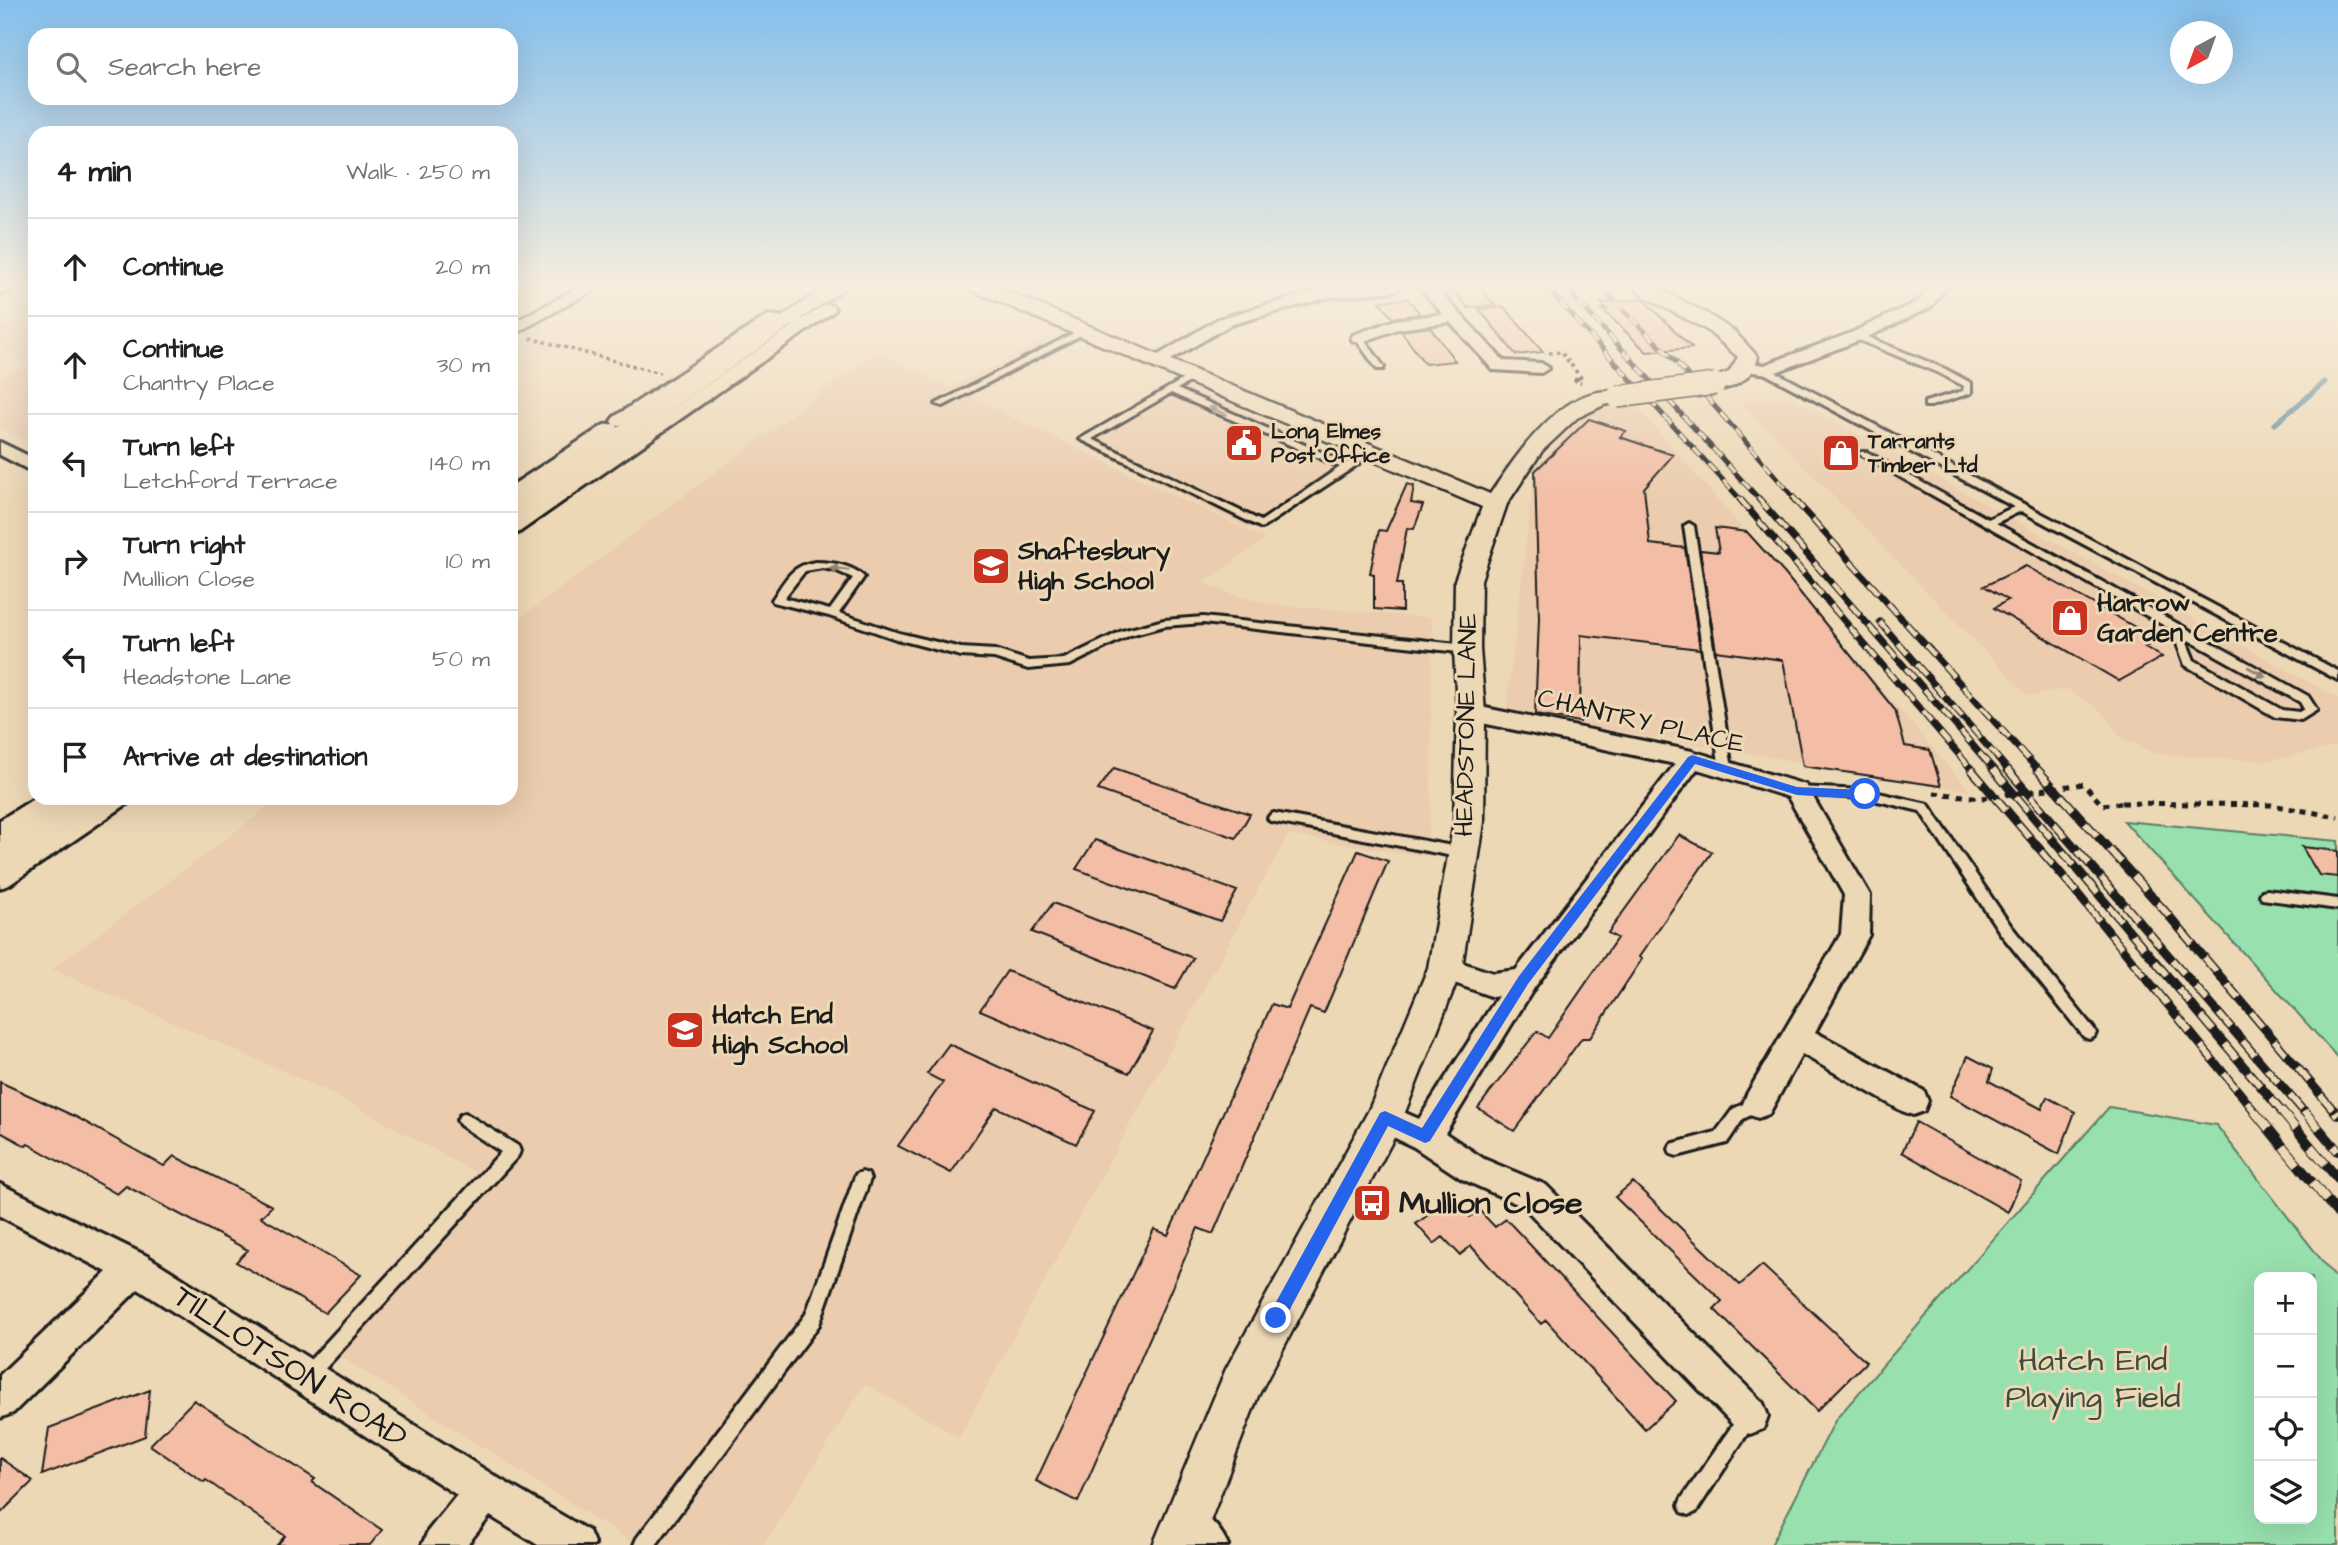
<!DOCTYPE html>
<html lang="en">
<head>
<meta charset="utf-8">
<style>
  :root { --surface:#fff; --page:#f2f2f2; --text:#202124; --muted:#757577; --line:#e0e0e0 }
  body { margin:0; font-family:"Architects Daughter",sans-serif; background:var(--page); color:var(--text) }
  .controls { position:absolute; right:21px; bottom:21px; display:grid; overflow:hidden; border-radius:14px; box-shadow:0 7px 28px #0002 }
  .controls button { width:63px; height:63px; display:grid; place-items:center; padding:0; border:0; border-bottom:2px solid var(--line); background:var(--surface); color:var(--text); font:35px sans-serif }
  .compass { position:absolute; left:2170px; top:21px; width:63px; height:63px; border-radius:50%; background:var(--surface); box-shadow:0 7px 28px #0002; rotate:221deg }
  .stop { position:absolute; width:21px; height:21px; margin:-16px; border:5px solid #2563eb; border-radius:50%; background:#fff }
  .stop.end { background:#2563eb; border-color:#fff; box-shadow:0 2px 7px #0008 }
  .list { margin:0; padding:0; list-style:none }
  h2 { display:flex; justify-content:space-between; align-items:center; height:91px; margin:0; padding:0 28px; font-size:30px }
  h2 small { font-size:23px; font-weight:400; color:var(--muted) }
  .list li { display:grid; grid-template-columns:46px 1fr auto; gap:21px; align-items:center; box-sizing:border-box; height:98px; padding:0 28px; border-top:2px solid var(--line) }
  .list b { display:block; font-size:26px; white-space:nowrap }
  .list p { margin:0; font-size:23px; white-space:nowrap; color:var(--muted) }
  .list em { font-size:23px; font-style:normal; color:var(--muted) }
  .icon { flex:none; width:38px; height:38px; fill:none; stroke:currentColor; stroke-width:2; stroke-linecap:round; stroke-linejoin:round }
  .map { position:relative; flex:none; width:2338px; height:1545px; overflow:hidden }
  .search { position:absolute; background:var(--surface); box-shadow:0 7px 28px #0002; left:28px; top:28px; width:490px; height:77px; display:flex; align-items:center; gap:18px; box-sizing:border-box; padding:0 24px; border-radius:21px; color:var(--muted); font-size:26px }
  .panel { position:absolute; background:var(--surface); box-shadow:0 7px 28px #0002; left:28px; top:126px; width:490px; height:679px; border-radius:21px }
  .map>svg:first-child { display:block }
  .built { fill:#ebccae }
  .green { fill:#98e0ae; stroke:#5a7e65; stroke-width:2; fill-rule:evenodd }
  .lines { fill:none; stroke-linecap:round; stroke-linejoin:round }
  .stream { stroke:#62889c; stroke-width:5 }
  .building { fill:#f3bea5; stroke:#1c1c1c; stroke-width:2 }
  .service-casing { stroke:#1c1c1c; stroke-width:6 }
  .minor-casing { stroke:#1c1c1c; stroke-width:6 }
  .tertiary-casing { stroke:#1c1c1c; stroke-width:5 }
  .path-far1 { stroke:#1c1c1c; stroke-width:3.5; stroke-dasharray:3.5 3.5; stroke-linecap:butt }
  .path { stroke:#1c1c1c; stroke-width:5; stroke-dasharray:6 6; stroke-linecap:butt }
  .service { fill:#edd8b6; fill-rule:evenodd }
  .minor { fill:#edd8b6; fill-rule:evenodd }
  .tertiary { fill:#edd8b6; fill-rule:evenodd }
  .rail-far3-casing { stroke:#1c1c1c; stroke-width:5 }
  .rail-far2-casing { stroke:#1c1c1c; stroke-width:7 }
  .rail-far1-casing { stroke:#1c1c1c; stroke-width:9 }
  .rail-casing { stroke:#1c1c1c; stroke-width:10 }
  .rail-far3 { stroke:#edd8b6; stroke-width:3.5; stroke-dasharray:11; stroke-linecap:butt }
  .rail-far2 { stroke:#edd8b6; stroke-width:4.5; stroke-dasharray:14; stroke-linecap:butt }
  .rail-far1 { stroke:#edd8b6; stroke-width:6; stroke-dasharray:18; stroke-linecap:butt }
  .rail { stroke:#edd8b6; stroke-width:8; stroke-dasharray:23; stroke-linecap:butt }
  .tertiary-bridge-casing { stroke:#1c1c1c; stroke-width:24; stroke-linecap:butt }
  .path-bridge { stroke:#1c1c1c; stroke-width:5; stroke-dasharray:6 6; stroke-linecap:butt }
  .tertiary-bridge { stroke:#edd8b6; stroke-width:21 }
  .oneway { fill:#8f8371 }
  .route { fill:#2563eb }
  .labels { text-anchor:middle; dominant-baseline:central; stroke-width:6; stroke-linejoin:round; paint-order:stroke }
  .far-poi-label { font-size:21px; font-weight:bold; fill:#1c1c1c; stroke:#edd8b6; text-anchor:start }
  .poi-label { font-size:26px; font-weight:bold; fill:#1c1c1c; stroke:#edd8b6; text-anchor:start }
  .street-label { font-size:26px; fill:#1c1c1c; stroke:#edd8b6 }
  .near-poi-label { font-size:32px; font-weight:bold; fill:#1c1c1c; stroke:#edd8b6; text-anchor:start }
  .near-park-label { font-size:32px; fill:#3b4d40; stroke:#edd8b6 }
  .near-street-label { font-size:32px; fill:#1c1c1c; stroke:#edd8b6 }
</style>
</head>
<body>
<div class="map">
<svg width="2338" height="1545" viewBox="0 0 2338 1545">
  <rect width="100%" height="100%" fill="#edd8b6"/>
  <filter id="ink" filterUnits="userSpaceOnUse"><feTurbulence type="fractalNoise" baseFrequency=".0143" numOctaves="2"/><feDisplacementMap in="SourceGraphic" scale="14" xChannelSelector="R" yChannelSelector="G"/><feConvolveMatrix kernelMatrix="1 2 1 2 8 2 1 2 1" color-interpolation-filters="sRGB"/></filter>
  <g filter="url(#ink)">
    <path class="built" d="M35,316V447L0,429V377L29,365L0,350V327Z
      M1047,339L1066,348L970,397L1265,539L1203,583L1237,596L1270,604L1432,618L1431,807L1426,857L1288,835L959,1437L865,1384L764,1545H636L324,1346L480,1175L325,1090L52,969L280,798H511V625L877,351L950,388Z
      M1181,383L1349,459L1249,529L1075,441Z
      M1791,397L2338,698V746L2266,761L2156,754L2121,737L2101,711L2067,689L2029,696L1740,401Z
      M1634,403L1970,791L1506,712L1535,466L1588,412Z"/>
    <path class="green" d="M2124,821L2338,841V1058Z
      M2109,1107L2216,1125L2338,1281V1545H1771L1836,1419ZM2259,1277H2312V1519H2259Z"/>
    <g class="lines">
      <path class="stream" d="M2275,424L2325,382"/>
    </g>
    <path class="building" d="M1450,286H1478L1495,305L1468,308Z
      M1408,299L1420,314L1392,318L1380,301Z
      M1643,299L1692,348L1647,352L1602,309H1607L1601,303Z
      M1504,307L1543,352L1516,355L1479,309Z
      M1430,327L1455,361L1425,364L1401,331Z
      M1589,419L1626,431L1620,437L1673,455L1644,488L1650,544L1685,548L1700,649L1581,635L1580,722L1535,715L1539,619L1535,471Z
      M1407,484L1414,486L1411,503L1423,505L1414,529L1407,528L1397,584H1402V611L1374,609V574L1370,573L1379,530L1386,531Z
      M1715,528L1747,532L1785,574L1895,710L1905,746L1930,750L1941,786L1803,766L1783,660L1716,651L1700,550L1719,552Z
      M2026,566L2158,640L2145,647L2162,657L2119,681L1994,608L2008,600L1984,586Z
      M1114,768L1250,814L1236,838L1098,790Z
      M1679,835L1712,852L1639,957L1642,959L1590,1038H1582L1514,1131L1478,1108L1537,1031L1548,1038L1617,938L1608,933Z
      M1095,840L1237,891L1220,921L1076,869Z
      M2302,847L2338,851V877L2319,875Z
      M1358,851L1388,861L1324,1013L1310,1008L1213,1234L1198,1228L1078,1502L1036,1481L1154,1229L1168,1235L1272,1004L1287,1009Z
      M1053,903L1193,958L1175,989L1032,932Z
      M1007,971L1153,1031L1129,1073L980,1010Z
      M949,1044L1095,1111L1076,1144L996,1107L951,1173L898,1146L943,1082L927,1074Z
      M1968,1056L1993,1069L1989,1081L2015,1095L2042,1109L2047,1097L2075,1112L2059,1154L1950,1096Z
      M0,1082L76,1117L164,1166L174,1156L272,1206L261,1217L361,1275L325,1313L236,1262L248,1250L126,1186L117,1194L28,1144L26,1146L0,1132Z
      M1916,1122L2021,1181L2008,1212L1902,1152Z
      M1633,1182L1740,1285L1762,1265L1866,1362L1817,1411L1714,1309L1722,1301L1615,1197Z
      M1452,1197L1470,1217L1479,1210L1495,1227L1506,1219L1676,1401L1645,1429L1546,1320L1541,1324L1471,1246L1460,1255L1443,1237L1434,1244L1416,1224Z
      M150,1390L145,1436L42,1475L49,1428Z
      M194,1400L315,1479L312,1482L382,1530L370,1545H277L285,1536L206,1480L204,1482L150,1445Z
      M0,1458L33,1481L0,1514Z"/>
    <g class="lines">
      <defs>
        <path id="service" d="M1082,329L1089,331L943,406L936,404Z
          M1854,334H1860L1945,369L1971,383V393L1931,406H1925V402L1963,391L1964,386L1939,373L1854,338Z
          M1356,336H1362L1384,367L1383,369H1377L1355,338Z
          M1762,368H1768L2338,671V680L2021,511L1996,523L2308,696L2317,710L2301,720L2275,717L2185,665L2172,630L1859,454L1861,452H1867L1988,519L2014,507L1762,372ZM2185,638L2300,702L2304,709L2299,712L2282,710L2194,660Z
          M1194,373L1197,374V378L1177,389L1346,463L1367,449L1370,448L1375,451L1351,469L1262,528L1080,439ZM1171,393L1340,467L1261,521L1092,439Z
          M1689,523L1694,526L1732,769L1726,773L1720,769L1684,526Z
          M815,562C832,562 852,565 864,577L839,613L899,633L961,648L995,650L1029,661L1064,659L1122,631L1164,620L1203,617L1467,645L1473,649L1467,653L1203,623L1164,626L1130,635L1070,665L1028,669L994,658L961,656L896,639L829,616L773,602L772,600C785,581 790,566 815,562ZM823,568L837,571L853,578L830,610L784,598L805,571Z
          M1797,787L1865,790L1928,804L2011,926L2094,1029L2096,1033L2094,1037L2089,1039L2084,1037L2001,934L1920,811L1865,798L1793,794L1791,791Z
          M1274,813L1463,848L1468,850L1470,853L1468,856L1463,858L1270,821L1268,818L1270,815Z
          M2267,890L2338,899V909L2262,899L2260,895L2262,891Z
          M1758,1097L1763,1099L1766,1104L1763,1109L1743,1119L1727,1143L1677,1156L1671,1154L1669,1149L1671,1144L1716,1132L1733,1109Z
          M465,1113L518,1146L520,1151L518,1156L312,1383L306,1386L300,1383L297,1377L300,1371L501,1152L460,1125L457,1120L460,1115Z
          M862,1172L868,1174L870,1179L819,1325L656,1545H634L637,1538L806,1314L854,1179L856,1174Z
          M1749,1407L1755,1410L1758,1416L1755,1422L1696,1512L1689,1515L1682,1512L1679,1505L1682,1498L1743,1410Z"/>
        <path id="minor" d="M0,286H20L17,289L0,294Z
          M582,286H601L511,336V324Z
          M1350,286H1402L1394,291L1325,298L1230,325L1164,364H1152L1150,360L1218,319L1319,290Z
          M1418,286H1434L1504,361L1541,363L1549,368L1541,373L1493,370L1450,322L1398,329L1365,341H1353L1351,338L1353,335L1395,320L1443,314Z
          M1931,286H1947L1931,307L1863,339L1771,374L1741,371L1739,367L1747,362L1764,365L1851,333L1919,301Z
          M827,304L833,306L835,309L833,312L518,533L511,535V520L792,326L777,323L626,425L617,426L619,429L616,433L518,499L511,501V486L604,425L613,424L611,421L614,417L768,315L802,319Z
          M0,442L35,459V473L0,455Z
          M1471,705L1692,751L1806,785L1870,895L1869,935L1815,1032L1924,1091L1928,1101L1924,1111L1913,1115L1902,1111L1802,1054L1769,1114L1758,1118L1747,1114L1743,1104L1747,1094L1841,934L1844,895L1788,797L1697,769L1534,988L1445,1133L1484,1159L1546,1185L1763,1403L1768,1416L1763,1429L1750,1434L1737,1429L1524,1207L1462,1179L1414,1147L1374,1128L1369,1118L1374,1108L1385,1104L1419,1119L1498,996L1493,997L1435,976L1431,968L1435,960L1445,957L1493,973L1516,970L1675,764L1463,719L1459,713L1463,707Z
          M35,798H66L63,804L9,840L0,842V820Z
          M100,798H130L127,804L9,885L0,888V865Z
          M0,1184L147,1256L498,1478L589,1531L595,1545H538L490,1516L467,1545H422L428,1531L457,1495L138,1289L13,1413L0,1418V1375L107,1272L0,1216Z
          M1185,1504C1204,1512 1220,1526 1228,1545H1180L1171,1537L1166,1523L1171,1509Z"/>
        <path id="tertiary" d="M827,286H848L519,516L511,518V500Z
          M969,286H994L1490,494C1518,454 1566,378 1624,393L1628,397L1624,401L1604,405L1577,418L1542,451L1507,504L1481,580L1480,649L1485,713L1484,822L1462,968L1398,1130L1258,1396L1201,1545H1153L1226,1369L1369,1110L1428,968L1454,822L1457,713L1454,649L1455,580L1482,507L971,290Z
          M1632,286H1654L1706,313L1734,331L1758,357C1753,379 1730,394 1708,388L1705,384L1708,380L1729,372L1738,357L1707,330L1647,298Z
          M64,798H101L97,806L11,864L0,868V840Z"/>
      </defs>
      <use href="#service" class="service-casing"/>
      <use href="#minor" class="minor-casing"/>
      <use href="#tertiary" class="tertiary-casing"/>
      <path class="path-far1" d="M530,338L660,373
        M1549,353L1561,352L1582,379H1573L1581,383"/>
      <path class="path" d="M1934,793L1982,798
        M2122,803L2271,805L2338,817"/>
      <use href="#service" class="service"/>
      <use href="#minor" class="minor"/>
      <use href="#tertiary" class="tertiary"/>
      <defs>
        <path id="rail-far3" d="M1545,286L1741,500
          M1564,286L1760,500
          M1599,286L1677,363L1796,500"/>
        <path id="rail-far2" d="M1740,499L1973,771
          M1759,499L1995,771
          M1794,499L2039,771
          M1880,622L2009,771"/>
        <path id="rail-far1" d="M1971,769L2068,882L2256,1113
          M1993,769L2283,1113
          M2007,769L2305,1113
          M2037,769L2164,910L2336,1113"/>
        <path id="rail" d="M2254,1111L2338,1214
          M2281,1111L2338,1179
          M2304,1111L2338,1151
          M2335,1111L2338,1115"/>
      </defs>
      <use href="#rail-far3" class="rail-far3-casing"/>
      <use href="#rail-far2" class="rail-far2-casing"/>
      <use href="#rail-far1" class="rail-far1-casing"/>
      <use href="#rail" class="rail-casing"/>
      <use href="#rail-far3" class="rail-far3"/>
      <use href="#rail-far2" class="rail-far2"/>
      <use href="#rail-far1" class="rail-far1"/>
      <use href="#rail" class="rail"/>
      <defs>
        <path id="tertiary-bridge" d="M1617,397L1715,384"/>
      </defs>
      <use href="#tertiary-bridge" class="tertiary-bridge-casing"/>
      <path class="path-bridge" d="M1982,798L2084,784L2102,805L2122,803"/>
      <use href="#tertiary-bridge" class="tertiary-bridge"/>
    </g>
    <defs><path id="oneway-solid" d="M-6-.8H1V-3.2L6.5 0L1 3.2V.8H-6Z" transform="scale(1.75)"/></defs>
    <g class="oneway">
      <use href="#oneway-solid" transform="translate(1218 411) rotate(-157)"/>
      <use href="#oneway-solid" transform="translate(839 569) rotate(-172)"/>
      <use href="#oneway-solid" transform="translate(2257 672) rotate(29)"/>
    </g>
  </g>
  <linearGradient id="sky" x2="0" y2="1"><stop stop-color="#85bfec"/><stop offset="0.57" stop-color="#f7edde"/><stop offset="1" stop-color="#f7edde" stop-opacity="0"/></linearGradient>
  <rect width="2338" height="502" fill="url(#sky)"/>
  <path class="route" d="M1692,755L1797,787L1865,790L1870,794L1865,799L1797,795L1695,764L1528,984L1430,1141L1425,1143L1388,1126L1282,1324L1276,1327L1270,1324L1268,1318L1270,1313L1380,1113L1385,1111L1422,1128L1519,976L1688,757Z"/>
  <defs>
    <symbol id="civic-square" viewBox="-11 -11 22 22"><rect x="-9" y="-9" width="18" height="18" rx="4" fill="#c8321e" stroke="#edd8b6"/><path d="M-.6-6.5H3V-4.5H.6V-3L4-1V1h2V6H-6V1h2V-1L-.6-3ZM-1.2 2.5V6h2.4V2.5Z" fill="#fff"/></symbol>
    <symbol id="shop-square" viewBox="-11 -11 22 22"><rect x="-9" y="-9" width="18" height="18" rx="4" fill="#c8321e" stroke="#edd8b6"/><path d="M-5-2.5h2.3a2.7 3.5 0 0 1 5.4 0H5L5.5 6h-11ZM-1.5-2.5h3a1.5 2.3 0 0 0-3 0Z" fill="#fff"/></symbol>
    <symbol id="school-square" viewBox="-11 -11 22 22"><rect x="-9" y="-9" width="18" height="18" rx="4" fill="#c8321e" stroke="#edd8b6"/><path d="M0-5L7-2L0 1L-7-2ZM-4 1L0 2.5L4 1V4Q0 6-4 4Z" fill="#fff"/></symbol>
    <symbol id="bus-square" viewBox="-11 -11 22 22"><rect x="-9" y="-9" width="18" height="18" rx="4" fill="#c8321e" stroke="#edd8b6"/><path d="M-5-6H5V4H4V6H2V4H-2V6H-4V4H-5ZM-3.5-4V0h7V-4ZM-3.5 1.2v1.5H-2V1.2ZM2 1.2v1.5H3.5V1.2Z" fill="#fff"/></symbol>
  </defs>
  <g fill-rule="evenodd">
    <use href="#civic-square" x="1222" y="421" width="44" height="44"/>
    <use href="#shop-square" x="1819" y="431" width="44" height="44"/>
    <use href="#school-square" x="969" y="544" width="44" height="44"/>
    <use href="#shop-square" x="2048" y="596" width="44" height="44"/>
    <use href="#school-square" x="663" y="1008" width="44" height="44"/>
    <use href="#bus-square" x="1350" y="1181" width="44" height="44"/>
  </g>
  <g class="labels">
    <g class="far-poi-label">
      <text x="1271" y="431">Long Elmes<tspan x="1271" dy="24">Post Office</tspan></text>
      <text x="1868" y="441">Tarrants<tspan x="1868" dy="24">Timber Ltd</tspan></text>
    </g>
    <g class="poi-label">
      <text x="1018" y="551">Shaftesbury<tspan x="1018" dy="30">High School</tspan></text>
      <text x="2097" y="603">Harrow<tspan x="2097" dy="30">Garden Centre</tspan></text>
      <text x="712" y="1015">Hatch End<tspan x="712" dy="30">High School</tspan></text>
    </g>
    <g class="street-label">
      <text transform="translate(1641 721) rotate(13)">CHANTRY PLACE</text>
      <text transform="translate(1466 725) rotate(-89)">HEADSTONE LANE</text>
    </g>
    <g class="near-poi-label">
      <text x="1399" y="1203">Mullion Close</text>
    </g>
    <g class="near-park-label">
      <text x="2093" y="1360">Hatch End<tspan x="2093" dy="37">Playing Field</tspan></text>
    </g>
    <g class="near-street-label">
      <text transform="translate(290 1367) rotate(33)">TILLOTSON ROAD</text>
    </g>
  </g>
</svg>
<div class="controls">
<button>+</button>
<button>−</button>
<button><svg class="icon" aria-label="locate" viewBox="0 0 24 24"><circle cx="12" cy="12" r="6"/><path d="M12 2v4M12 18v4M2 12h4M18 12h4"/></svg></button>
<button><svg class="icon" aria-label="layers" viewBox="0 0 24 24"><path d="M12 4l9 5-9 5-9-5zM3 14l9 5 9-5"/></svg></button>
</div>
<svg class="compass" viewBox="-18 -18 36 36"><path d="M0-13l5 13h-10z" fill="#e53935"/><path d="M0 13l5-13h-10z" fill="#757577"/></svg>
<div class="stop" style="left:1865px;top:794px"></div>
<div class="stop end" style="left:1276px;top:1318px"></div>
<div class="search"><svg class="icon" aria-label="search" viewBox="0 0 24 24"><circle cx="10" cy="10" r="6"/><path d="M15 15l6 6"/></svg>Search here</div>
<section class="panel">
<h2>4 min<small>Walk · 250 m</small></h2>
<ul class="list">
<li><svg class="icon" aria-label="ahead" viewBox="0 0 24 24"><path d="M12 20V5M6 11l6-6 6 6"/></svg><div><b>Continue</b></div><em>20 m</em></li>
<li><svg class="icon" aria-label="ahead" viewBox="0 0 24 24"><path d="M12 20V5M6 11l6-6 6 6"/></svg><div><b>Continue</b><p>Chantry Place</p></div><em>30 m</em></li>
<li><svg class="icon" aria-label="left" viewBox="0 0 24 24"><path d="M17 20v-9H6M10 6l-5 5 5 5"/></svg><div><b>Turn left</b><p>Letchford Terrace</p></div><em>140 m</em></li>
<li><svg class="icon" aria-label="right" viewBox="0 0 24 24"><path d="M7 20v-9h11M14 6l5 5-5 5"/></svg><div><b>Turn right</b><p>Mullion Close</p></div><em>10 m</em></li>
<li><svg class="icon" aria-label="left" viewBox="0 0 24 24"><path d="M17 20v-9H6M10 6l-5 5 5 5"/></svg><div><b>Turn left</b><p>Headstone Lane</p></div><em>50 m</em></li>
<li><svg class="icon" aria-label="arrive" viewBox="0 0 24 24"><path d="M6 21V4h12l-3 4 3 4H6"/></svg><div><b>Arrive at destination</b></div></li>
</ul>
</section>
</div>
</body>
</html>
